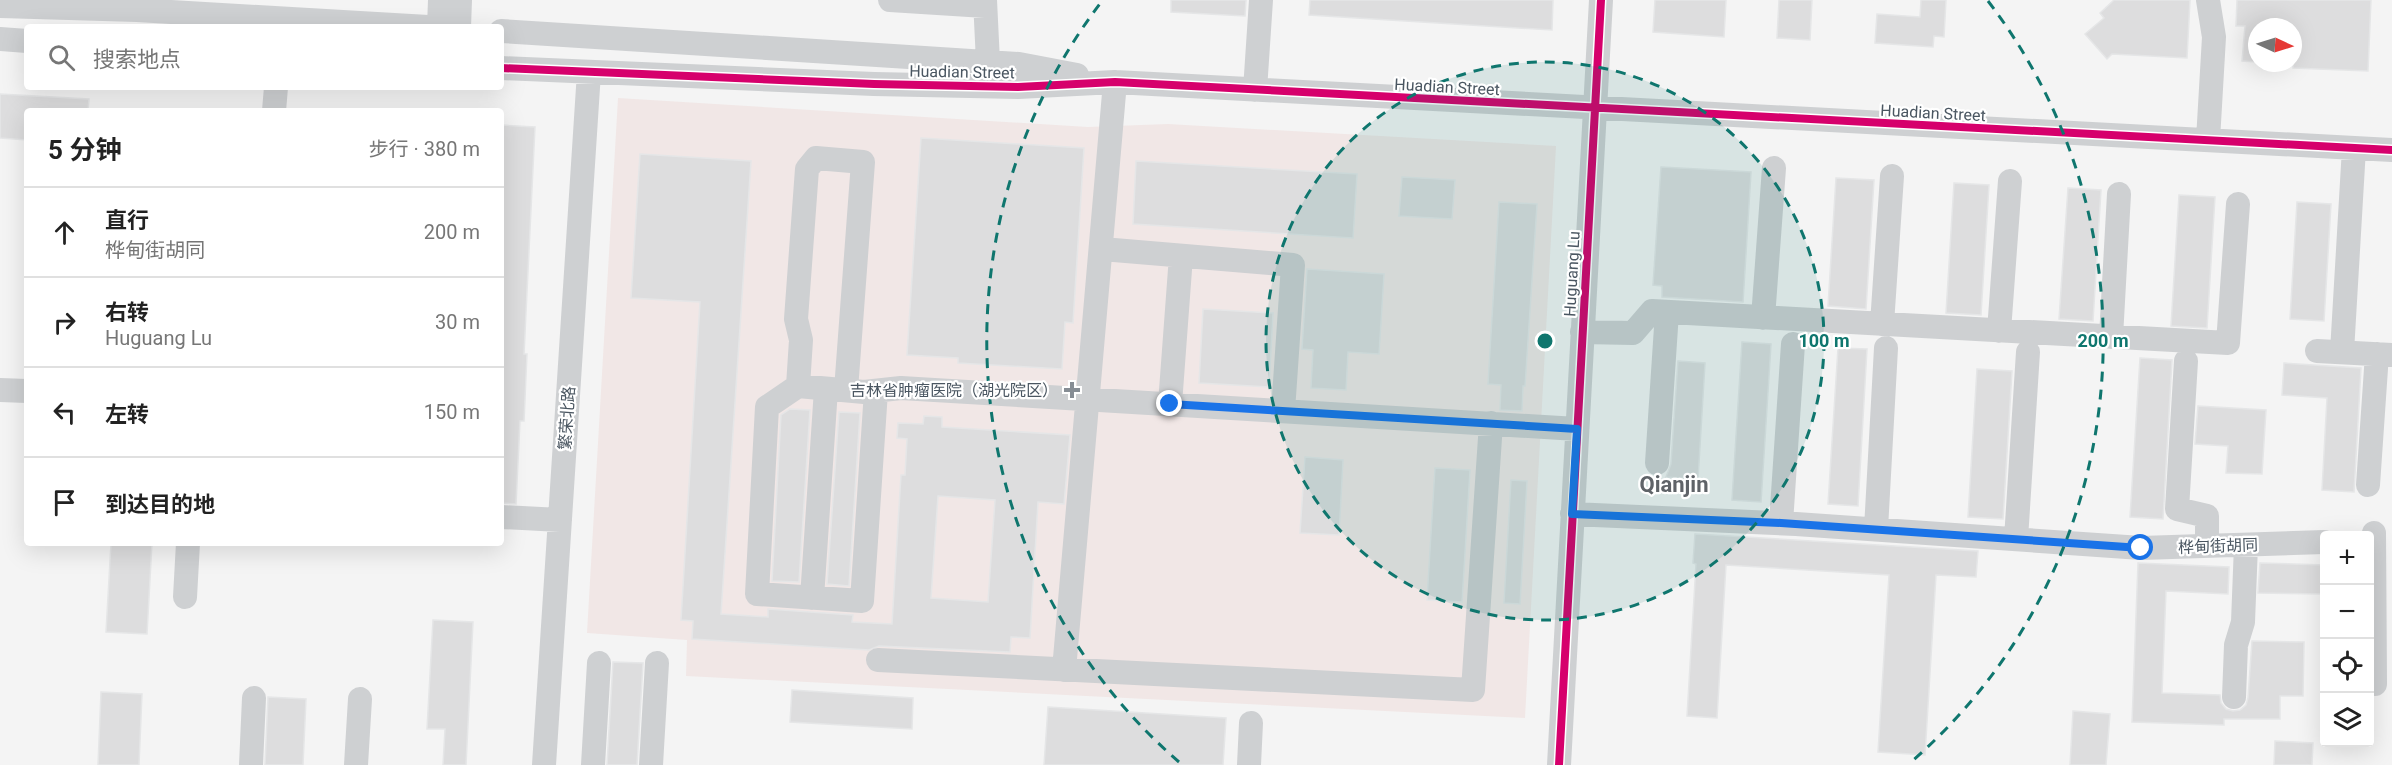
<!DOCTYPE html>
<html lang="zh">
<head>
<meta charset="utf-8">
<style>
  :root { --surface:#fff; --page:#f6f6f6; --text:#222; --muted:#767676; --line:#e0e0e0 }
  body { margin:0; font-family:Roboto,"Noto Sans SC",sans-serif; background:var(--page); color:var(--text) }
  .controls { position:absolute; right:18px; bottom:18px; display:grid; overflow:hidden; border-radius:6px; box-shadow:0 6px 24px #0002 }
  .controls button { width:54px; height:54px; display:grid; place-items:center; padding:0; border:0; border-bottom:2px solid var(--line); background:var(--surface); color:var(--text); font:30px sans-serif }
  .compass { position:absolute; left:2248px; top:18px; width:54px; height:54px; border-radius:50%; background:var(--surface); box-shadow:0 6px 24px #0002; rotate:94deg }
  .stop { position:absolute; width:18px; height:18px; margin:-14px; border:4px solid #1a73e8; border-radius:50%; background:#fff }
  .stop.end { background:#1a73e8; border-color:#fff; box-shadow:0 2px 6px #0008 }
  .list { margin:0; padding:0; list-style:none }
  h2 { display:flex; justify-content:space-between; align-items:center; height:78px; margin:0; padding:0 24px; font-size:26px }
  h2 small { font-size:20px; font-weight:400; color:var(--muted) }
  .list li { display:grid; grid-template-columns:39px 1fr auto; gap:18px; align-items:center; box-sizing:border-box; height:90px; padding:0 24px; border-top:2px solid var(--line) }
  .list b { display:block; font-size:22px; white-space:nowrap }
  .list p { margin:0; font-size:20px; white-space:nowrap; color:var(--muted) }
  .list em { font-size:20px; font-style:normal; color:var(--muted) }
  .icon { flex:none; width:33px; height:33px; fill:none; stroke:currentColor; stroke-width:2; stroke-linecap:round; stroke-linejoin:round }
  .map { position:relative; flex:none; width:2392px; height:765px; overflow:hidden }
  .search { position:absolute; background:var(--surface); box-shadow:0 6px 24px #0002; left:24px; top:24px; width:480px; height:66px; display:flex; align-items:center; gap:15px; box-sizing:border-box; padding:0 21px; border-radius:6px; color:var(--muted); font-size:22px }
  .panel { position:absolute; background:var(--surface); box-shadow:0 6px 24px #0002; left:24px; top:108px; width:480px; height:438px; border-radius:6px }
  .map>svg:first-child { display:block }
  .medical { fill:#f1e7e6 }
  .building { fill:#ddddde; stroke:#e5e6e7; stroke-width:1.5; fill-rule:evenodd }
  .lines { fill:none; stroke-linecap:round; stroke-linejoin:round }
  .minor { stroke:#ced0d2; stroke-width:24 }
  .cycleway-casing { stroke:#fff; stroke-width:11 }
  .cycleway { stroke:#d6006c; stroke-width:8 }
  .route { stroke:#1a73e8; stroke-width:8 }
  .ring { fill:none; stroke:#0f766e; stroke-width:3; stroke-dasharray:10 8 }
  .poi-dot { fill:#868d94; stroke:#fff; stroke-width:2 }
  .labels { text-anchor:middle; dominant-baseline:central; stroke-width:4.5; stroke-linejoin:round; paint-order:stroke }
  .street-label { font-size:16px; fill:#4a5661; stroke:#fff }
  .poi-label { font-size:16px; fill:#4a5661; stroke:#fff; text-anchor:end }
  .district-label { font-size:22px; font-weight:bold; fill:#5f6368; stroke:#fff }
  .centre { fill:#0f766e; stroke:#fff; stroke-width:3 }
  .ring-label { font-size:18px; text-anchor:middle; font-weight:bold; fill:#0f766e; stroke:#fff; stroke-width:4.5; stroke-linejoin:round; paint-order:stroke }
</style>
</head>
<body>
<div class="map">
<svg width="2392" height="765" viewBox="0 0 2392 765">
  <rect width="100%" height="100%" fill="#f4f4f4"/>
  <path class="medical" d="M618,98L1088,127L1168,124L1556,146L1525,718L686,676L687,640L587,633Z"/>
  <path class="building" d="M1171,0H1246L1245,16L1171,12Z
    M1310,0H1553L1552,30L1309,15Z
    M1655,0H1726L1724,37L1653,32Z
    M1779,0H1812L1810,40L1777,38Z
    M1921,0H1946L1944,37L1934,36L1933,47L1875,43L1877,14L1920,17Z
    M2114,0H2190L2187,58L2112,54L2107,59L2085,34L2104,18L2100,13Z
    M2237,0H2371L2368,71L2293,68V27H2257V62L2242,61L2245,26H2236Z
    M0,94L89,99L88,111H27V140L0,138Z
    M501,125L535,127L524,354H527L524,421H520L516,504L501,503Z
    M921,138L1084,148L1073,323L1065,322L1062,369L958,363V358L907,355Z
    M640,154L751,161L721,614L768,617V609L853,615L852,622L892,624L901,475H905L907,439L897,438L898,423L923,424L924,416L942,417V427L1070,435L1064,504L1038,502L1030,638L1011,637L1010,652L879,646L869,650L692,639L693,621L681,620L700,302L631,298ZM938,496L995,500L988,602L931,598Z
    M1136,161L1357,174L1353,238L1133,224Z
    M1661,167L1751,172L1743,302L1662,297V286L1653,285Z
    M1402,177L1455,180L1452,219L1399,216Z
    M1836,178L1874,180L1866,309L1828,306Z
    M1954,183L1989,185L1981,315L1946,313Z
    M2068,188L2101,190L2093,321L2059,319Z
    M2179,195L2215,197L2207,328L2171,326Z
    M1499,202L1537,204L1525,386H1523L1522,411L1500,410L1501,385L1488,384Z
    M2297,202L2331,204L2324,321L2290,319Z
    M1307,269L1384,274L1379,354L1348,352L1346,390L1311,388L1313,350L1302,349Z
    M1203,309L1273,313L1269,387L1199,383Z
    M1742,342L1771,344L1761,502L1732,500Z
    M1838,348L1867,349L1858,506L1828,504Z
    M2140,358L2172,360L2163,519L2130,517Z
    M1678,361L1705,363L1698,479L1666,477L1671,464Z
    M2284,363L2361,368L2354,492L2322,490L2327,398L2282,395Z
    M1977,369L2012,371L2003,519L1968,517Z
    M2198,406L2266,410L2262,474L2226,473L2228,446L2195,444Z
    M790,409L810,410L799,582L772,581L781,415Z
    M839,412L860,413L849,586L827,584Z
    M1305,457L1343,460L1339,535L1300,533Z
    M1435,468L1470,470L1462,602L1427,600Z
    M1511,480L1527,481L1520,604L1504,603Z
    M1695,534L1978,551L1976,577L1936,575L1925,755L1878,752L1889,575L1726,565L1717,718L1687,716L1696,564L1693,563Z
    M111,543H152L147,634L106,632Z
    M2138,563L2229,567L2228,594L2166,591L2162,693L2220,695L2221,703L2226,709L2233,711L2240,710L2246,705L2248,698L2252,641L2304,642L2303,696H2280V719H2224V725L2132,722Z
    M2260,563L2325,565V594L2258,593Z
    M433,620L473,622L466,765H443L445,729H427Z
    M613,662L643,663L637,765H607Z
    M792,690L913,698L912,729L790,722Z
    M101,692L142,694L139,765H98Z
    M268,697L306,699L303,765H265Z
    M1048,707L1226,718L1223,765H1044Z
    M2073,711L2110,714L2106,765H2070Z
    M2275,741L2313,743L2312,765H2274Z"/>
  <g class="lines">
    <path class="minor" d="M890,0L985,6
      M985,0L988,62
      M2208,0L2214,37L2208,140
      M0,6L137,10L428,27
      M439,27L440,0
      M459,27L460,0
      M501,31L1019,64L1077,75
      M0,39L27,41
      M501,68L874,84L1018,87L1115,82L2392,150
      M1255,90L1261,0
      M274,111L276,87
      M1102,249L1293,265L1283,411
      M1763,318L1774,168
      M1882,324L1892,176
      M1999,331L2010,181
      M1582,332L1633,333L1652,311L2228,343L2238,204
      M2111,337L2119,194
      M2317,351L2392,355
      M2342,352L2354,148
      M2186,361L2177,509L2207,516V546
      M798,386L801,340L796,319L807,169L816,158L863,162L846,390
      M0,390L27,391
      M876,391L862,601L757,594L767,407L798,386L864,392L901,388L1577,429
      M1170,404L1181,256
      M1657,463L1667,312
      M2368,485L2377,354
      M1572,514L1796,524L2141,548L2324,542
      M501,517L560,520
      M1781,523L1793,344
      M1876,529L1886,348
      M2374,533L2375,684
      M2016,539L2028,352
      M185,597L188,543
      M812,598L826,389
      M878,660L1473,690L1491,423
      M1064,670L1115,82
      M2234,697L2236,645L2243,622L2246,545
      M251,765L254,698
      M356,765L360,699
      M544,765L589,72
      M593,765L599,663
      M651,765L657,663
      M1249,765L1251,723
      M1559,765L1601,0"/>
    <defs>
      <path id="cycleway" d="M501,68L874,84L1018,87L1115,82L2392,150
        M1559,765L1601,0"/>
    </defs>
    <use href="#cycleway" class="cycleway-casing"/>
    <use href="#cycleway" class="cycleway"/>
  </g>
  <g class="lines">
    <path class="route" d="M1170,404L1577,429L1572,514L1781,523L2141,548"/>
  </g>
  <circle cx="1545" cy="341" r="279" fill="#0f766e" fill-opacity=".12"/>
  <g class="ring">
    <circle cx="1545" cy="341" r="279"/>
    <path d="M1179 762A558 558 0 0 1 1102 1M1988 1A558 558 0 0 1 1911 762"/>
  </g>
  <path class="poi-dot" d="M1069 381h6v6h6v6h-6v6h-6v-6h-6v-6h6z"/>
  <g class="labels">
    <g class="street-label">
      <text transform="translate(962 72) rotate(1)">Huadian Street</text>
      <text transform="translate(1447 87) rotate(3)">Huadian Street</text>
      <text transform="translate(1933 113) rotate(3)">Huadian Street</text>
      <text transform="translate(1572 274) rotate(-87)">Huguang Lu</text>
      <text transform="translate(567 418) rotate(-86)">繁荣北路</text>
      <text transform="translate(2218 546) rotate(-2)">桦甸街胡同</text>
    </g>
    <g class="poi-label">
      <text x="1058" y="390">吉林省肿瘤医院（湖光院区）</text>
    </g>
    <g class="district-label">
      <text x="1674" y="484">Qianjin</text>
    </g>
  </g>
  <circle cx="1545" cy="341" r="9" class="centre"/>
  <g class="ring-label">
    <text x="1824" y="347">100 m</text>
    <text x="2103" y="347">200 m</text>
  </g>
</svg>
<div class="controls">
<button>+</button>
<button>−</button>
<button><svg class="icon" aria-label="locate" viewBox="0 0 24 24"><circle cx="12" cy="12" r="6"/><path d="M12 2v4M12 18v4M2 12h4M18 12h4"/></svg></button>
<button><svg class="icon" aria-label="layers" viewBox="0 0 24 24"><path d="M12 4l9 5-9 5-9-5zM3 14l9 5 9-5"/></svg></button>
</div>
<svg class="compass" viewBox="-18 -18 36 36"><path d="M0-13l5 13h-10z" fill="#e53935"/><path d="M0 13l5-13h-10z" fill="#767676"/></svg>
<div class="stop" style="left:2141px;top:548px"></div>
<div class="stop end" style="left:1170px;top:404px"></div>
<div class="search"><svg class="icon" aria-label="search" viewBox="0 0 24 24"><circle cx="10" cy="10" r="6"/><path d="M15 15l6 6"/></svg>搜索地点</div>
<section class="panel">
<h2>5 分钟<small>步行 · 380 m</small></h2>
<ul class="list">
<li><svg class="icon" aria-label="ahead" viewBox="0 0 24 24"><path d="M12 20V5M6 11l6-6 6 6"/></svg><div><b>直行</b><p>桦甸街胡同</p></div><em>200 m</em></li>
<li><svg class="icon" aria-label="right" viewBox="0 0 24 24"><path d="M7 20v-9h11M14 6l5 5-5 5"/></svg><div><b>右转</b><p>Huguang Lu</p></div><em>30 m</em></li>
<li><svg class="icon" aria-label="left" viewBox="0 0 24 24"><path d="M17 20v-9H6M10 6l-5 5 5 5"/></svg><div><b>左转</b></div><em>150 m</em></li>
<li><svg class="icon" aria-label="arrive" viewBox="0 0 24 24"><path d="M6 21V4h12l-3 4 3 4H6"/></svg><div><b>到达目的地</b></div></li>
</ul>
</section>
</div>
</body>
</html>
